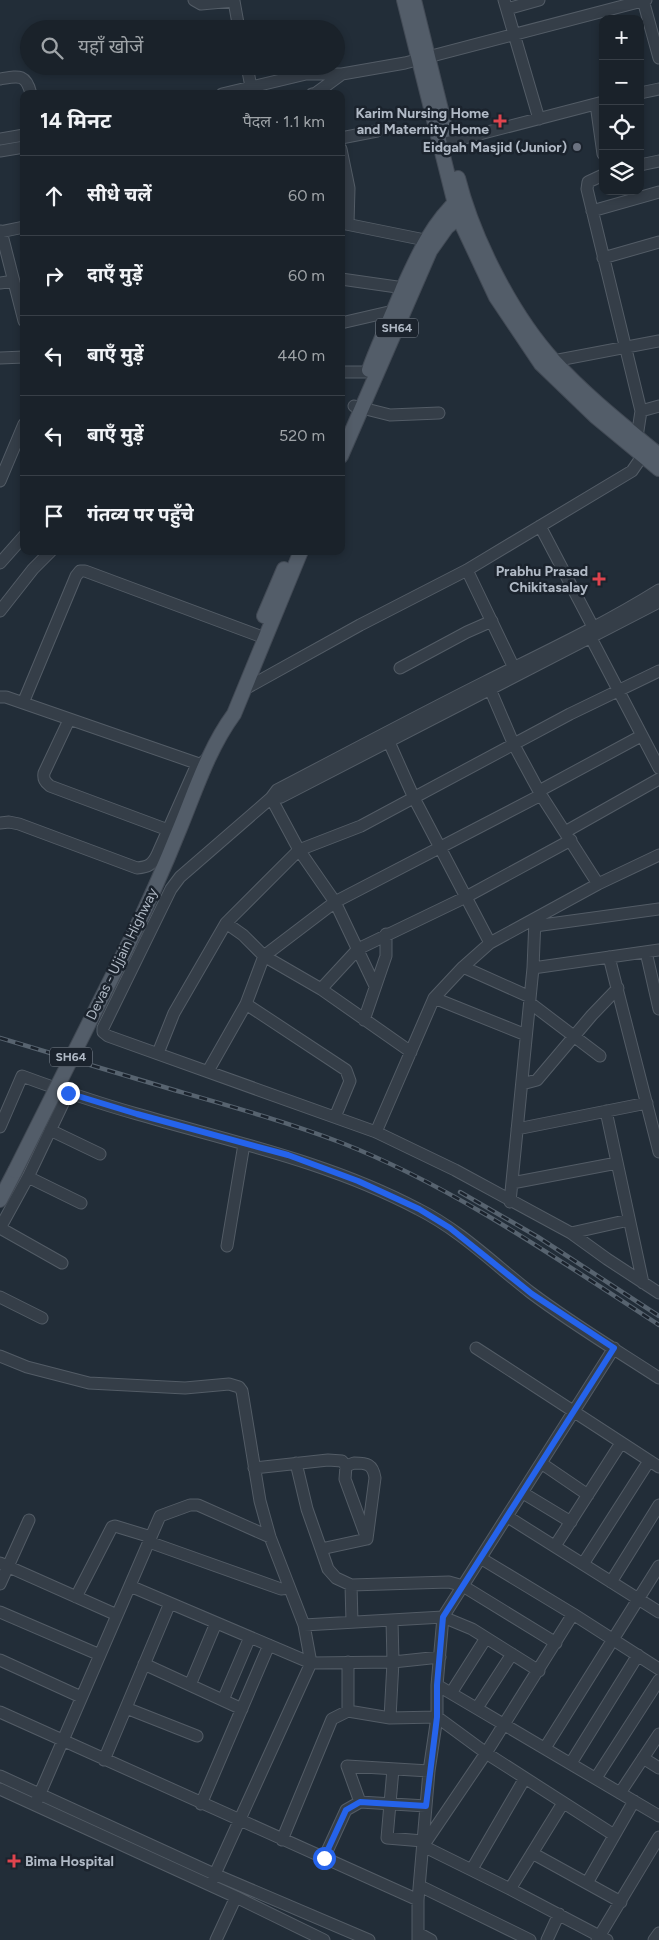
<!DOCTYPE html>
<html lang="hi">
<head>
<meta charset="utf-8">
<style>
  :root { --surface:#1a222a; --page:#272f36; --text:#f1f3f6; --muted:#9fa4a8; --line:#383f47 }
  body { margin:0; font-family:Figtree,"Noto Sans Devanagari",sans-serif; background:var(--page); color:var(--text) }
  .controls { position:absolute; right:15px; top:15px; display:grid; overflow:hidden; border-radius:10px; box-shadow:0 2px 8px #0003 }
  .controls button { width:45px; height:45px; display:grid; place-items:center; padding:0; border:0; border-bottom:1px solid var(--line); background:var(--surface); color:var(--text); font:25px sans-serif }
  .stop { position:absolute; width:15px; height:15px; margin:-11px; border:4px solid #2563eb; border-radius:50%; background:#fff }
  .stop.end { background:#2563eb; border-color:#fff; box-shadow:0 1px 5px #0008 }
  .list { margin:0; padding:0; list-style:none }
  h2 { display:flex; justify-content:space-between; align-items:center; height:65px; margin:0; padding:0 20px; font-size:21px }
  h2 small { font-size:16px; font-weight:400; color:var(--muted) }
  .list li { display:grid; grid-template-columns:32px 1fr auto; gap:15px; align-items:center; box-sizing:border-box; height:80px; padding:0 20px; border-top:1px solid var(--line) }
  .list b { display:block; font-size:19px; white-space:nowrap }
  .list em { font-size:16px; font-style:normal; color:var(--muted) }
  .icon { flex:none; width:28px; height:28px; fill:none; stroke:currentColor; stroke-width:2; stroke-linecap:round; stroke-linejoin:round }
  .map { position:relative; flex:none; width:659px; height:1940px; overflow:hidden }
  .search { position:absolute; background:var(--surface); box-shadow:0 2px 8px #0003; left:20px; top:20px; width:325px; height:55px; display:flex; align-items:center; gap:12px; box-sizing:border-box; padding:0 18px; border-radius:28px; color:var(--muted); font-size:19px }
  .panel { position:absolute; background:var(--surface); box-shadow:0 2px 8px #0003; left:20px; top:90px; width:325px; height:465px; border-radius:10px }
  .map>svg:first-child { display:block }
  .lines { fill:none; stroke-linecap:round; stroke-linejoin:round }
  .minor-casing { stroke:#535c66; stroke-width:13 }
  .major-casing { stroke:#424a55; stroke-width:16 }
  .minor { stroke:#353e48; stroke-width:11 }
  .major { stroke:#535d69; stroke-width:14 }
  .rail-casing { stroke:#57636f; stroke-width:4.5 }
  .rail { stroke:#1b232d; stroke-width:2.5; stroke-dasharray:8; stroke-linecap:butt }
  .major-bridge-casing { stroke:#424a55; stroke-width:16; stroke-linecap:butt }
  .major-bridge { stroke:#535d69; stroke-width:14 }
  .route { stroke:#2563eb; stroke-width:6 }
  .health-dot { fill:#e0444e; stroke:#1b232d; stroke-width:2 }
  .worship-dot { fill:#6b7280; stroke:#1b232d; stroke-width:2 }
  .labels { text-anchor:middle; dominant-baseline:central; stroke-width:5; stroke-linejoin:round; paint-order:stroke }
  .shield { fill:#1b232d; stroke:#838c97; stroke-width:1 }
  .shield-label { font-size:12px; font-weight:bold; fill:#b0b9c5 }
  .poi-label { font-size:14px; font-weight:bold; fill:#b0b9c5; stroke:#1b232d; text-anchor:end }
  .street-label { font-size:14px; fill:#b0b9c5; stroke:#1b232d }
</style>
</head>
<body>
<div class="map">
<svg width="659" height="1940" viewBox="0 0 659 1940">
  <rect width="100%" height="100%" fill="#222d38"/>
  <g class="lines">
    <defs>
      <path id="minor" d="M194,0L201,4L234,1L239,29
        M504,0L539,119
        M643,0L659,58
        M507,9L539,0
        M247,66L251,87
        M0,79C18,76 26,73 31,94
        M640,93L659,89
        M222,94L306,74H342L405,63L646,0
        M312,94L316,93L342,74
        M596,104L603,154
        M341,138L377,131
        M0,139L24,135
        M449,142L603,102
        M341,149L349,188L348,224
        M0,151L24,147
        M640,165L659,161
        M603,175L588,182L587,189L641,411L637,437
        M592,211L659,192
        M341,223L425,240
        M1,231L24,321
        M0,232L24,227
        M603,258L659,242
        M341,279L404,288
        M0,283L14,281
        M341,323L393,311
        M0,358L24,357
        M548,362L659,341
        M341,372H368
        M354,406L390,415L439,413
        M641,411L659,406
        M0,481L24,424
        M540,526L593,627
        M0,563L24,536
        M467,570L514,668
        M659,590C603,625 543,653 485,682C415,717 346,754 277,790L271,798L180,877L171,889L103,1028V1032L108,1036L376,1132L455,1170L571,1233L607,1259L659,1293
        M0,611L33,569L51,551
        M591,638L659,768
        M400,668L467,632L492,621
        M490,689L514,745L541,795L598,884
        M243,690L360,625L467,570L632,471L643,455
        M0,697H6L199,764
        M23,703L76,576L80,571H85L257,635
        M69,720L44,773C43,779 45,782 50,786L168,830
        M389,742L414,798L490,943
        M539,791L641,736
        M271,798L299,850L335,902L375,986
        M275,798L281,797L659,602
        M0,823L9,822L19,824L137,868C148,867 152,865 157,855L195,769L209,757
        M565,832L659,779
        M226,923L243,935L264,956L321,989L411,1052
        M535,926L659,909
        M646,952L659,1009
        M609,957L659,1152
        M463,967L530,997
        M533,968L659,950
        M321,989L358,949L466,897L571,840
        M434,998L526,1035
        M530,1003L600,1056
        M246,1004L346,1070L350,1081L335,1117
        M364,1020L386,956V934
        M158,1053L174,1013L226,923L299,850L361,826L570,714L659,671
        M208,1071L246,1004L264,956L335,902L541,795
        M522,1084L537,1080L592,1015L618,988
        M606,1111L643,1283
        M0,1127L22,1076C60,1090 98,1103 137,1114C233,1142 329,1162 418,1209C460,1230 494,1264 530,1292C571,1323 616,1350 659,1378
        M517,1129L647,1103
        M50,1130L100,1154
        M376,1132L434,998L463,967L490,943L598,884L659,855
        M28,1177L81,1203
        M512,1183L617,1163
        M510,1202L533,968L535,919
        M0,1228L28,1177L68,1093
        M0,1228L62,1263
        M571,1233L629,1220
        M227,1246L244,1144
        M0,1297L42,1318
        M476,1348L659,1467
        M0,1356L27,1367L89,1383L185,1388L229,1384L239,1387L242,1391L260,1501L270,1537L304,1625L311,1663L210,1885
        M296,1463L307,1509L328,1569L336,1578L351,1585L449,1582L463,1586L556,1643
        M354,1463C367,1463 373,1464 375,1478L367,1539L345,1479L346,1466Z
        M541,1463L588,1495
        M254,1468L328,1460L342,1461L346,1466
        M523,1493L571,1522
        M508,1517L659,1612
        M149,1542L281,1589L289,1588
        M555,1546L621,1443
        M321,1549L367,1539
        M482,1559L573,1614L659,1669
        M0,1563L117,1615
        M583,1564L649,1461
        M611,1582L659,1505
        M0,1584L29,1520
        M351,1585L352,1622
        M130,1586L311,1663L393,1662L440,1657
        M76,1597L112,1527L115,1526L151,1537
        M0,1612L100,1655
        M573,1614L486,1753L423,1846L510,1889L607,1940
        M304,1625L443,1617L472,1629L539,1671
        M0,1660L81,1697
        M144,1664L242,1709
        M190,1685L216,1623
        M437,1685L659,1816
        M451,1693L486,1638
        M223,1700L250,1637
        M126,1708L197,1736
        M477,1708L512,1654
        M348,1711V1662
        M0,1712L418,1900
        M390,1718L393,1662L392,1620
        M545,1748L659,1566
        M643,1758L659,1768
        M104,1760L170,1603
        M571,1763L638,1655
        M393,1769L387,1838L423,1841
        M0,1776L214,1874L369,1940
        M596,1778L659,1680
        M0,1789L236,1897L324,1940
        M620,1793L659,1734
        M360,1802L347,1766L429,1771
        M201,1804L269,1645
        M35,1805L160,1516L190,1505H198L270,1537
        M282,1840L332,1719L348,1711L390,1718L437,1717L486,1753L614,1835
        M532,1853L621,1902
        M324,1858L346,1810L360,1802L426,1806
        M472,1869L525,1778
        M587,1883L634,1801
        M420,1886L530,1940
        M510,1889L563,1803
        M418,1933L431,1940
        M216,1940L236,1897
        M418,1940V1900L429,1771L437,1717V1685L443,1617L614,1348
        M547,1940L559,1914
        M597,1940L659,1837
        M654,1940L659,1933"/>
      <path id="major" d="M404,0L458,216L496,297L541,364L595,416L659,469
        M414,0L446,130
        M458,178C473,238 512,315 554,361C586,396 623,425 659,455
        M369,370C379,342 392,316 403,288C418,255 432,223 460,198
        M341,456L430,251L447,227L465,212
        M264,616L284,569
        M128,945C147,906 164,868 180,828C196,789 209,748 234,714L301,551
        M0,1200L15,1171"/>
    </defs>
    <use href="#minor" class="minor-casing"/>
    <use href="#major" class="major-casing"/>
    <use href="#minor" class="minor"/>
    <use href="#major" class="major"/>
    <defs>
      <path id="rail" d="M0,1038C58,1055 116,1073 174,1090C230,1106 287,1122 342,1143C456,1188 557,1259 659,1325
        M460,1192L538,1237L659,1316"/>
    </defs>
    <use href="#rail" class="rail-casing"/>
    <use href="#rail" class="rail"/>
    <defs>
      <path id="major-bridge" d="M15,1171L128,945"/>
    </defs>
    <use href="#major-bridge" class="major-bridge-casing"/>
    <use href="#major-bridge" class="major-bridge"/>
  </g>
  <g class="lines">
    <path class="route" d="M68,1093L137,1114L288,1155L358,1181L419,1209L450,1228L532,1294L614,1348L443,1617L437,1685V1717L426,1806L360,1802L346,1810L324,1858"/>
  </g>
  <g class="health-dot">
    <path d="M497.5 113.5h5v5h5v5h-5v5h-5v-5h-5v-5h5z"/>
    <path d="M596.5 571.5h5v5h5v5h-5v5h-5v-5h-5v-5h5z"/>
    <path d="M11.5 1853.5h5v5h5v5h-5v5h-5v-5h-5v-5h5z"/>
  </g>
  <circle class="worship-dot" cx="577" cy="147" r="5"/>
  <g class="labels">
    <g class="shield">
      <rect x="376" y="318.5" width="42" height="19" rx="4"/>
      <rect x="50" y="1047.5" width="42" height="19" rx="4"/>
    </g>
    <g class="shield-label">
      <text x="397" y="328">SH64</text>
      <text x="71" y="1057">SH64</text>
    </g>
    <g class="poi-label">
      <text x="489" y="113">Karim Nursing Home<tspan x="489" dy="16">and Maternity Home</tspan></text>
      <text x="567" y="147">Eidgah Masjid (Junior)</text>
      <text x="588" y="571">Prabhu Prasad<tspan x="588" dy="16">Chikitasalay</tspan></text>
      <text x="25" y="1861" text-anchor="start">Bima Hospital</text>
    </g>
    <g class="street-label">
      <text transform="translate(122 954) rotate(-64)">Devas - Ujjain Highway</text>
    </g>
  </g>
</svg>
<div class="controls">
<button>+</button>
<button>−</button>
<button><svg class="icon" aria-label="locate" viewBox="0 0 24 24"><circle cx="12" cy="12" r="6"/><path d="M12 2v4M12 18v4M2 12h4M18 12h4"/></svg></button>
<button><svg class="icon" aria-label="layers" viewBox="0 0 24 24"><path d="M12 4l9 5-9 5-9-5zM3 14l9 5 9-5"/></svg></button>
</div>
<div class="stop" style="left:324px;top:1858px"></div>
<div class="stop end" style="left:68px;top:1093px"></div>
<div class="search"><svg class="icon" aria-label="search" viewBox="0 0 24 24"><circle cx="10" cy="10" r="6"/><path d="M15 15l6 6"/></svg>यहाँ खोजें</div>
<section class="panel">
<h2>14 मिनट<small>पैदल · 1.1 km</small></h2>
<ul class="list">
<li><svg class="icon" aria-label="ahead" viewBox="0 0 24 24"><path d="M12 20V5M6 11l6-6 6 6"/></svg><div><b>सीधे चलें</b></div><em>60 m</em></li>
<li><svg class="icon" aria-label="right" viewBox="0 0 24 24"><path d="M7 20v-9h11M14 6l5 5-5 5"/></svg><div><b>दाएँ मुड़ें</b></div><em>60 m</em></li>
<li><svg class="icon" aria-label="left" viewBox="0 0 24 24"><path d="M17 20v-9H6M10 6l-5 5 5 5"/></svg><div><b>बाएँ मुड़ें</b></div><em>440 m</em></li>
<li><svg class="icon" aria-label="left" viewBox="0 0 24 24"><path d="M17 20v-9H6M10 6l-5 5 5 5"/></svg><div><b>बाएँ मुड़ें</b></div><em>520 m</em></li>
<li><svg class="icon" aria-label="arrive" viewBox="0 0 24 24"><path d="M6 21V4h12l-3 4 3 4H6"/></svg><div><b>गंतव्य पर पहुँचे</b></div></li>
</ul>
</section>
</div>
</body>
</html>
